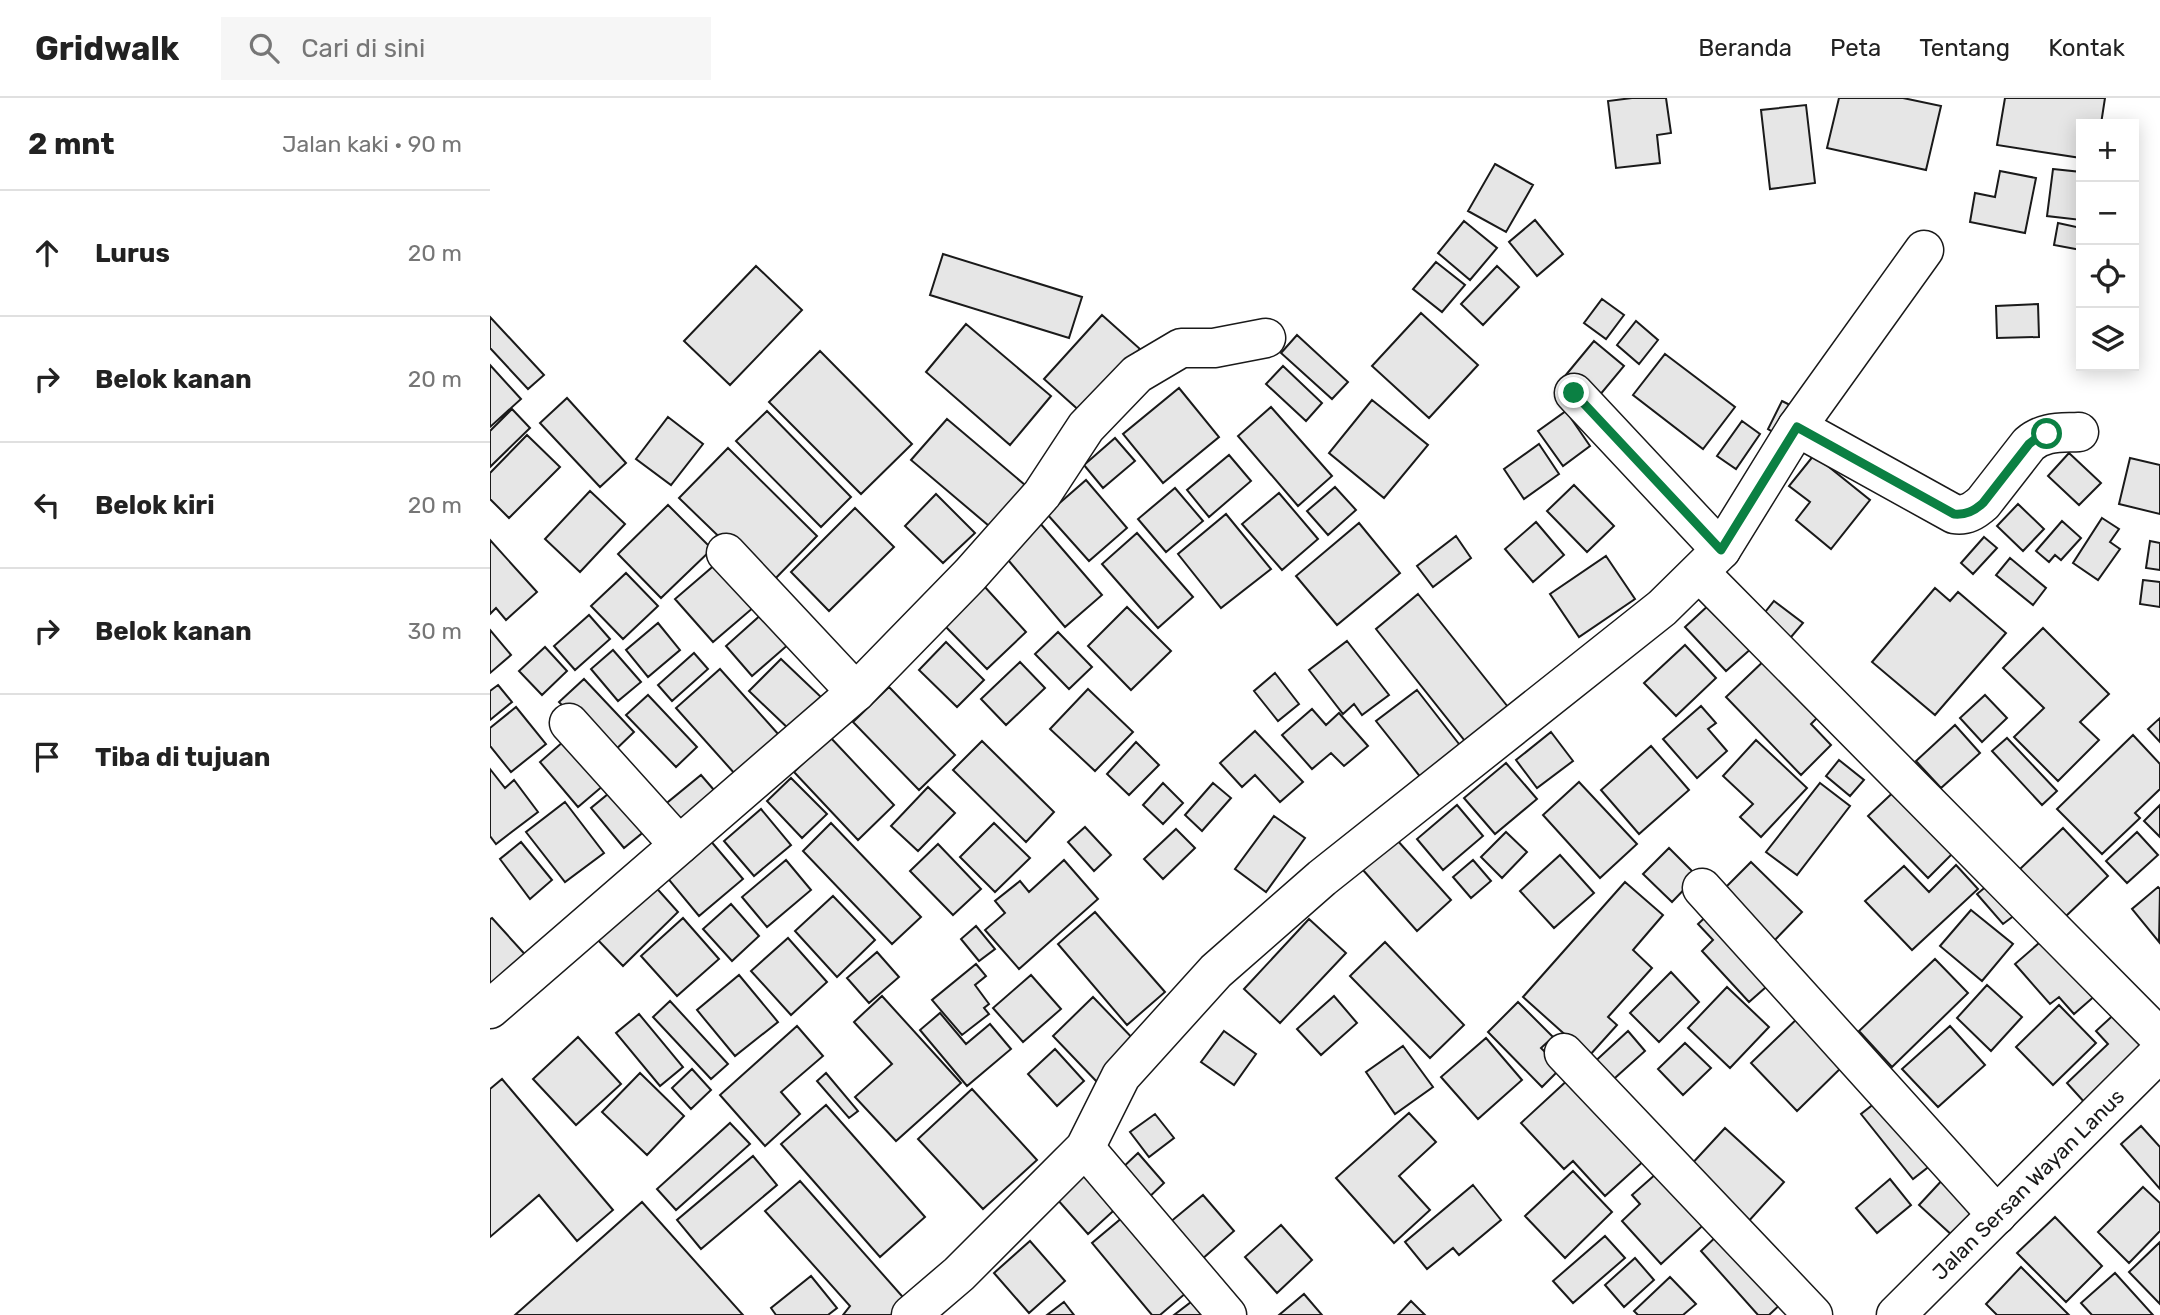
<!DOCTYPE html>
<html lang="id">
<head>
<meta charset="utf-8">
<style>
  :root { --surface:#fff; --page:#f6f6f6; --text:#222; --muted:#767676; --line:#e0e0e0 }
  body { margin:0; font-family:Rubik,sans-serif; background:var(--page); color:var(--text) }
  .controls { position:absolute; right:21px; top:21px; display:grid; overflow:hidden; border-radius:0px; box-shadow:0 4px 18px #0003 }
  .controls button { width:63px; height:63px; display:grid; place-items:center; padding:0; border:0; border-bottom:2px solid var(--line); background:var(--surface); color:var(--text); font:35px sans-serif }
  .stop { position:absolute; width:21px; height:21px; margin:-16px; border:5px solid #0b8043; border-radius:50%; background:#fff }
  .stop.end { background:#0b8043; border-color:#fff; box-shadow:0 2px 7px #0008 }
  .list { margin:0; padding:0; list-style:none }
  h2 { display:flex; justify-content:space-between; align-items:center; height:91px; margin:0; padding:0 28px; font-size:30px }
  h2 small { font-size:23px; font-weight:400; color:var(--muted) }
  .list li { display:grid; grid-template-columns:46px 1fr auto; gap:21px; align-items:center; box-sizing:border-box; height:126px; padding:0 28px; border-top:2px solid var(--line) }
  .list b { display:block; font-size:26px; white-space:nowrap }
  .list em { font-size:23px; font-style:normal; color:var(--muted) }
  .icon { flex:none; width:38px; height:38px; fill:none; stroke:currentColor; stroke-width:2; stroke-linecap:round; stroke-linejoin:round }
  .map { position:relative; flex:none; width:1670px; height:1217px; overflow:hidden }
  header { display:flex; align-items:center; gap:42px; box-sizing:border-box; height:98px; padding:0 35px; background:var(--surface); border-bottom:2px solid var(--line) }
  header strong { font-size:33px }
  nav { display:flex; gap:38px; margin-inline-start:auto; font-size:24px }
  .search { width:490px; height:63px; background:var(--page); display:flex; align-items:center; gap:18px; box-sizing:border-box; padding:0 24px; border-radius:0px; color:var(--muted); font-size:26px }
  main { display:flex }
  aside { flex:1; background:var(--surface) }
  .map>svg:first-child { display:block }
  .building { fill:#e6e6e6; stroke:#1a1a1a; stroke-width:2 }
  .lines { fill:none; stroke-linecap:round; stroke-linejoin:round }
  .minor-casing { stroke:#1a1a1a; stroke-width:41 }
  .minor { stroke:#fff; stroke-width:38 }
  .route { stroke:#0b8043; stroke-width:9 }
  .labels { text-anchor:middle; dominant-baseline:central; stroke-width:5; stroke-linejoin:round; paint-order:stroke }
  .street-label { font-size:21px; fill:#1a1a1a; stroke:#fff }
</style>
</head>
<body>
<header>
<strong>Gridwalk</strong>
<div class="search"><svg class="icon" aria-label="search" viewBox="0 0 24 24"><circle cx="10" cy="10" r="6"/><path d="M15 15l6 6"/></svg>Cari di sini</div>
<nav><a>Beranda</a><a>Peta</a><a>Tentang</a><a>Kontak</a></nav>
</header>
<main>
<aside>
<h2>2 mnt<small>Jalan kaki · 90 m</small></h2>
<ul class="list">
<li><svg class="icon" aria-label="ahead" viewBox="0 0 24 24"><path d="M12 20V5M6 11l6-6 6 6"/></svg><div><b>Lurus</b></div><em>20 m</em></li>
<li><svg class="icon" aria-label="right" viewBox="0 0 24 24"><path d="M7 20v-9h11M14 6l5 5-5 5"/></svg><div><b>Belok kanan</b></div><em>20 m</em></li>
<li><svg class="icon" aria-label="left" viewBox="0 0 24 24"><path d="M17 20v-9H6M10 6l-5 5 5 5"/></svg><div><b>Belok kiri</b></div><em>20 m</em></li>
<li><svg class="icon" aria-label="right" viewBox="0 0 24 24"><path d="M7 20v-9h11M14 6l5 5-5 5"/></svg><div><b>Belok kanan</b></div><em>30 m</em></li>
<li><svg class="icon" aria-label="arrive" viewBox="0 0 24 24"><path d="M6 21V4h12l-3 4 3 4H6"/></svg><div><b>Tiba di tujuan</b></div></li>
</ul>
</aside>
<div class="map">
<svg width="1670" height="1217" viewBox="0 0 1670 1217">
  <rect width="100%" height="100%" fill="#fff"/>
  <path class="building" d="M1142,0H1176L1181,35L1167,37L1170,65L1126,70L1118,3Z
    M1349,0H1413L1451,8L1436,72L1337,50Z
    M1515,0H1615L1611,26H1591V60L1507,47Z
    M1316,7L1325,85L1280,91L1271,12Z
    M1005,66L1043,87L1016,134L978,113Z
    M1563,71L1591,74V122L1557,118Z
    M1510,73L1546,80L1535,135L1480,124L1485,95L1505,99Z
    M1045,122L1073,156L1047,178L1019,144Z
    M974,123L1007,150L980,182L948,155Z
    M1568,125L1591,130V152L1564,147Z
    M453,156L592,199L579,240L440,197Z
    M946,164L975,187L952,214L923,191Z
    M266,168L312,212L240,287L194,243Z
    M1007,168L1029,189L993,227L971,206Z
    M1112,201L1134,217L1116,241L1094,225Z
    M1548,206L1549,239L1507,240L1506,208Z
    M931,215L988,267L939,320L882,268Z
    M612,217L650,251L592,315L554,281Z
    M0,219L54,277L38,291L0,250Z
    M1146,223L1168,242L1149,266L1127,247Z
    M476,226L561,298L520,347L436,274Z
    M807,237L858,284L842,301L791,255Z
    M1104,243L1134,268L1104,304L1075,278Z
    M330,253L422,346L371,396L279,304Z
    M1175,256L1245,309L1213,351L1143,297Z
    M0,267L31,301L0,329Z
    M793,268L832,305L816,323L776,286Z
    M689,290L729,339L673,385L633,336Z
    M77,300L136,365L110,389L50,325Z
    M882,302L938,347L894,400L839,355Z
    M1292,303L1308,311L1293,340L1278,331Z
    M781,309L842,378L808,408L748,338Z
    M22,311L40,330L0,369V333Z
    M277,313L361,399L331,429L246,343Z
    M1076,313L1100,348L1073,368L1048,333Z
    M178,319L213,346L181,387L146,361Z
    M457,321L541,392L505,433L421,362Z
    M1252,323L1270,336L1246,371L1227,358Z
    M37,337L70,369L19,420L0,401V375Z
    M625,340L645,363L613,390L594,367Z
    M1049,346L1069,376L1034,401L1014,371Z
    M238,350L327,438L279,487L189,400Z
    M1579,355L1611,385L1589,407L1558,378Z
    M739,357L761,383L719,419L697,392Z
    M1324,357L1380,402L1341,451L1306,422L1320,404L1299,388Z
    M1640,360L1670,367V416L1629,406Z
    M596,382L637,430L599,463L557,416Z
    M1084,387L1124,428L1097,454L1057,413Z
    M845,389L866,412L838,437L817,413Z
    M685,390L713,423L676,454L648,421Z
    M100,393L135,426L90,474L55,441Z
    M789,395L828,441L792,472L752,426Z
    M446,396L485,435L453,465L415,428Z
    M1528,406L1554,431L1533,453L1507,428Z
    M178,407L222,451L171,500L128,456Z
    M365,410L404,449L339,513L301,474Z
    M736,416L781,471L731,510L688,456Z
    M1612,420L1629,431L1620,444L1630,451L1608,482L1583,465Z
    M1572,423L1591,440L1571,462L1565,457L1559,464L1546,453Z
    M549,424L612,497L575,529L513,456Z
    M1046,424L1074,457L1043,484L1015,451Z
    M869,425L910,475L847,527L806,478Z
    M647,435L703,499L668,530L612,466Z
    M966,438L981,460L943,489L927,468Z
    M1494,439L1507,450L1483,476L1471,465Z
    M0,442L47,494L16,522L6,510L0,516Z
    M1660,443L1670,445V472L1656,470Z
    M1116,458L1145,501L1089,539L1060,496Z
    M1520,460L1556,490L1543,507L1506,477Z
    M227,465L264,509L223,544L185,501Z
    M136,475L168,508L133,541L101,508Z
    M1653,482L1670,484V509L1650,506Z
    M494,488L536,534L497,571L454,527Z
    M1445,490L1460,503L1468,494L1516,535L1445,617L1382,564Z
    M928,496L1018,609L975,643L886,531Z
    M1284,503L1313,525L1296,545L1268,523Z
    M1221,505L1263,549L1236,573L1195,529Z
    M637,509L681,553L641,592L598,548Z
    M273,515L300,545L262,578L236,548Z
    M99,517L120,541L85,572L64,548Z
    M168,525L190,552L158,579L136,552Z
    M1553,530L1619,596L1590,624L1609,642L1568,683L1524,639L1554,610L1513,570Z
    M0,532L21,557L0,575Z
    M568,534L602,569L579,591L545,556Z
    M857,543L899,597L872,617L864,606L853,616L819,572Z
    M456,544L494,582L467,609L429,572Z
    M1195,547L1226,580L1186,618L1154,585Z
    M55,549L77,573L52,597L29,573Z
    M123,552L151,584L128,603L101,571Z
    M204,555L218,571L182,603L168,587Z
    M1279,558L1333,614L1321,626L1341,647L1311,677L1236,599Z
    M291,561L332,600L301,633L259,593Z
    M530,564L555,590L516,627L491,601Z
    M230,571L289,637L245,676L186,610Z
    M785,575L809,606L788,623L764,593Z
    M94,581L144,634L120,657L69,604Z
    M8,587L22,604L0,622V593Z
    M399,589L465,657L429,692L363,624Z
    M598,591L643,634L605,673L560,631Z
    M927,592L976,655L936,686L886,623Z
    M158,597L207,649L186,669L136,617Z
    M1495,597L1517,620L1492,644L1470,620Z
    M1211,608L1226,625L1218,631L1237,653L1207,680L1173,641Z
    M26,609L56,646L21,674L0,648V630Z
    M822,611L836,627L849,615L878,648L854,668L841,655L822,671L792,637Z
    M1670,620V644L1658,631Z
    M1465,627L1490,655L1451,690L1426,663Z
    M765,633L813,684L790,704L765,677L752,689L730,665Z
    M1061,634L1083,663L1047,690L1026,662Z
    M82,636L121,681L88,709L50,664Z
    M1643,637L1670,666V691L1645,715L1650,720L1612,756L1567,711Z
    M340,639L404,707L368,742L304,674Z
    M1517,640L1567,693L1552,707L1502,653Z
    M1266,642L1317,690L1271,739L1250,719L1263,706L1233,678Z
    M492,643L564,714L536,744L463,672Z
    M646,644L669,667L639,697L617,676Z
    M1161,648L1199,692L1149,736L1111,692Z
    M1349,662L1374,682L1360,698L1336,678Z
    M1016,665L1047,701L1005,736L974,700Z
    M0,671L15,690L24,682L48,714L6,746L0,738Z
    M211,677L230,699L186,736L167,713Z
    M301,680L337,716L312,740L277,703Z
    M1089,684L1147,746L1110,780L1053,717Z
    M673,685L693,705L673,726L653,707Z
    M723,685L741,700L712,733L695,717Z
    M1330,685L1360,708L1307,777L1276,754Z
    M129,687L162,727L134,750L101,710Z
    M1411,687L1470,748L1438,780L1378,718Z
    M438,689L465,715L428,753L401,728Z
    M75,704L114,755L75,784L36,734Z
    M967,707L993,738L953,772L927,741Z
    M1670,707V739L1654,723Z
    M271,711L301,747L264,778L234,743Z
    M784,718L815,740L776,794L745,771Z
    M341,725L431,819L402,846L313,753Z
    M504,725L540,760L505,794L470,759Z
    M595,729L621,757L604,773L578,744Z
    M1573,730L1618,778L1575,819L1530,771Z
    M686,731L705,750L673,781L654,761Z
    M1016,734L1037,754L1012,780L991,759Z
    M1647,734L1668,757L1637,785L1616,763Z
    M219,741L253,781L209,818L175,777Z
    M907,742L961,802L927,833L873,772Z
    M31,744L62,782L40,801L10,761Z
    M448,746L491,791L463,817L420,773Z
    M1179,750L1207,778L1182,804L1153,776Z
    M1070,757L1104,795L1064,830L1030,793Z
    M296,762L321,792L277,829L252,799Z
    M574,762L608,801L529,871L495,832L515,815L505,803L530,783L539,794Z
    M983,762L1001,783L981,800L963,779Z
    M1261,764L1312,814L1282,845L1231,794Z
    M1466,767L1488,791L1422,852L1375,803L1414,768L1439,794Z
    M1504,782L1530,813L1513,826L1487,796Z
    M1135,784L1173,817L1143,852L1162,870L1118,919L1127,927L1099,958L1033,899Z
    M162,785L188,814L133,868L105,839Z
    M1668,789L1670,791L1669,844L1642,811Z
    M343,798L385,842L347,879L305,833Z
    M241,806L269,838L242,863L213,831Z
    M1481,812L1523,846L1492,883L1450,848Z
    M605,814L675,894L637,927L568,846Z
    M1221,814L1284,882L1259,904L1212,853L1223,842L1208,826Z
    M2,820L41,863L0,899V821Z
    M193,820L229,861L187,898L151,858Z
    M819,821L856,855L790,925L754,891Z
    M486,828L505,851L489,863L471,841Z
    M1556,839L1607,896L1584,916L1569,899L1560,906L1525,866Z
    M298,840L337,884L301,917L261,873Z
    M895,844L974,927L940,960L860,878Z
    M387,854L409,879L379,905L357,880Z
    M1445,861L1478,895L1402,969L1369,933Z
    M486,866L496,878L485,887L499,906L494,910L499,916L472,937L442,902Z
    M1181,874L1209,904L1169,944L1140,915Z
    M249,877L288,924L245,958L207,912Z
    M541,877L571,911L533,944L503,910Z
    M1497,887L1532,919L1501,953L1467,920Z
    M1237,889L1279,929L1240,970L1198,930Z
    M392,898L471,985L406,1043L365,999L402,966L364,924Z
    M844,898L867,925L831,957L807,931Z
    M603,899L650,948L609,986L563,938Z
    M180,903L238,966L221,981L163,919Z
    M1028,904L1063,939L1051,950L1071,970L1052,989L998,934Z
    M1569,907L1606,945L1563,987L1526,949Z
    M1630,911L1662,944L1596,1006L1577,985L1618,946L1606,933Z
    M450,915L476,946L500,926L521,951L477,988L430,932Z
    M149,916L193,969L170,988L126,935Z
    M1312,916L1358,963L1307,1013L1261,965Z
    M307,928L333,958L291,994L310,1016L275,1048L230,997Z
    M1460,928L1495,967L1448,1009L1412,971Z
    M734,933L766,956L744,987L711,964Z
    M1138,933L1155,953L1116,988L1099,969Z
    M88,939L131,986L86,1027L43,981Z
    M996,940L1032,982L988,1021L951,979Z
    M1195,945L1221,970L1193,997L1168,971Z
    M913,948L943,989L905,1016L876,974Z
    M565,951L594,983L567,1008L538,976Z
    M202,971L221,992L201,1011L182,990Z
    M150,975L194,1018L157,1057L112,1014Z
    M336,975L368,1013L359,1020L327,983Z
    M1081,979L1157,1060L1115,1098L1083,1063L1074,1071L1031,1025Z
    M12,981L123,1112L87,1143L49,1097L0,1139V991Z
    M482,991L547,1062L493,1111L428,1041Z
    M1394,998L1446,1063L1423,1081L1371,1016Z
    M336,1007L435,1119L390,1159L291,1046Z
    M919,1015L946,1044L909,1078L940,1112L904,1145L846,1080Z
    M665,1016L684,1040L659,1059L640,1034Z
    M240,1025L260,1046L186,1112L167,1091Z
    M1651,1028L1670,1049V1091L1631,1046Z
    M1235,1030L1294,1084L1257,1125L1198,1070Z
    M648,1055L674,1085L655,1103L629,1073Z
    M263,1058L287,1087L211,1151L187,1122Z
    M1175,1068L1221,1120L1171,1166L1132,1123L1150,1106L1142,1097Z
    M601,1071L632,1105L598,1136L567,1101Z
    M1083,1073L1122,1114L1075,1160L1035,1118Z
    M1456,1078L1492,1109L1464,1139L1429,1107Z
    M1400,1081L1421,1107L1387,1135L1366,1110Z
    M310,1083L419,1206L407,1217H353L360,1208L275,1113Z
    M983,1087L1011,1122L969,1157L963,1150L937,1171L915,1144Z
    M1653,1089L1670,1105V1133L1639,1165L1608,1134Z
    M713,1097L744,1133L711,1162L679,1125Z
    M152,1104L253,1217H25Z
    M639,1114L703,1189L670,1217H662L602,1145Z
    M1565,1119L1612,1168L1576,1204L1527,1155Z
    M791,1127L822,1162L787,1195L755,1159Z
    M1232,1133L1295,1202L1279,1217H1268L1211,1153Z
    M1115,1138L1135,1160L1083,1205L1063,1183Z
    M540,1143L575,1183L539,1215L504,1175Z
    M1670,1144V1206L1639,1174Z
    M1145,1160L1164,1182L1134,1209L1115,1187Z
    M1531,1169L1579,1217H1507L1496,1206Z
    M1625,1175L1663,1217H1602L1591,1205Z
    M321,1178L347,1210L338,1217H286L281,1210Z
    M1180,1179L1206,1206L1193,1217H1148L1144,1213Z
    M814,1196L832,1217H789Z
    M705,1201L718,1217H684Z
    M921,1203L935,1217H908Z
    M574,1204L584,1217H557Z"/>
  <g class="lines">
    <defs>
      <g id="minor">
        <path d="M1084,295L1231,452"/>
        <path d="M1307,329L1464,416C1476,418 1484,413 1493,405L1539,346C1554,333 1570,335 1589,334"/>
        <path d="M236,455L366,594"/>
        <path d="M1210,475L1670,940"/>
        <path d="M79,625L189,747"/>
        <path d="M1212,790L1507,1117"/>
        <path d="M0,911L366,594L480,477L552,396L596,329L647,276L691,250H724L776,240"/>
        <path d="M1074,955L1323,1217"/>
        <path d="M595,1050L737,1217"/>
        <path d="M421,1217L469,1176L595,1050L631,978L726,873L832,780L1172,510L1231,452L1307,329L1434,152"/>
        <path id="s1" d="M1406,1217L1670,954"/>
      </g>
    </defs>
    <use href="#minor" class="minor-casing"/>
    <use href="#minor" class="minor"/>
  </g>
  <g class="lines">
    <path class="route" d="M1084,295L1231,452L1307,329L1464,416C1476,417 1484,413 1493,405L1539,346L1548,339L1557,336"/>
  </g>
  <g class="labels">
    <g class="street-label">
      <text stroke="none"><textPath href="#s1" startOffset="186">Jalan Sersan Wayan Lanus</textPath></text>
    </g>
  </g>
</svg>
<div class="controls">
<button>+</button>
<button>−</button>
<button><svg class="icon" aria-label="locate" viewBox="0 0 24 24"><circle cx="12" cy="12" r="6"/><path d="M12 2v4M12 18v4M2 12h4M18 12h4"/></svg></button>
<button><svg class="icon" aria-label="layers" viewBox="0 0 24 24"><path d="M12 4l9 5-9 5-9-5zM3 14l9 5 9-5"/></svg></button>
</div>
<div class="stop" style="left:1557px;top:336px"></div>
<div class="stop end" style="left:1084px;top:295px"></div>
</div>
</main>
</body>
</html>
